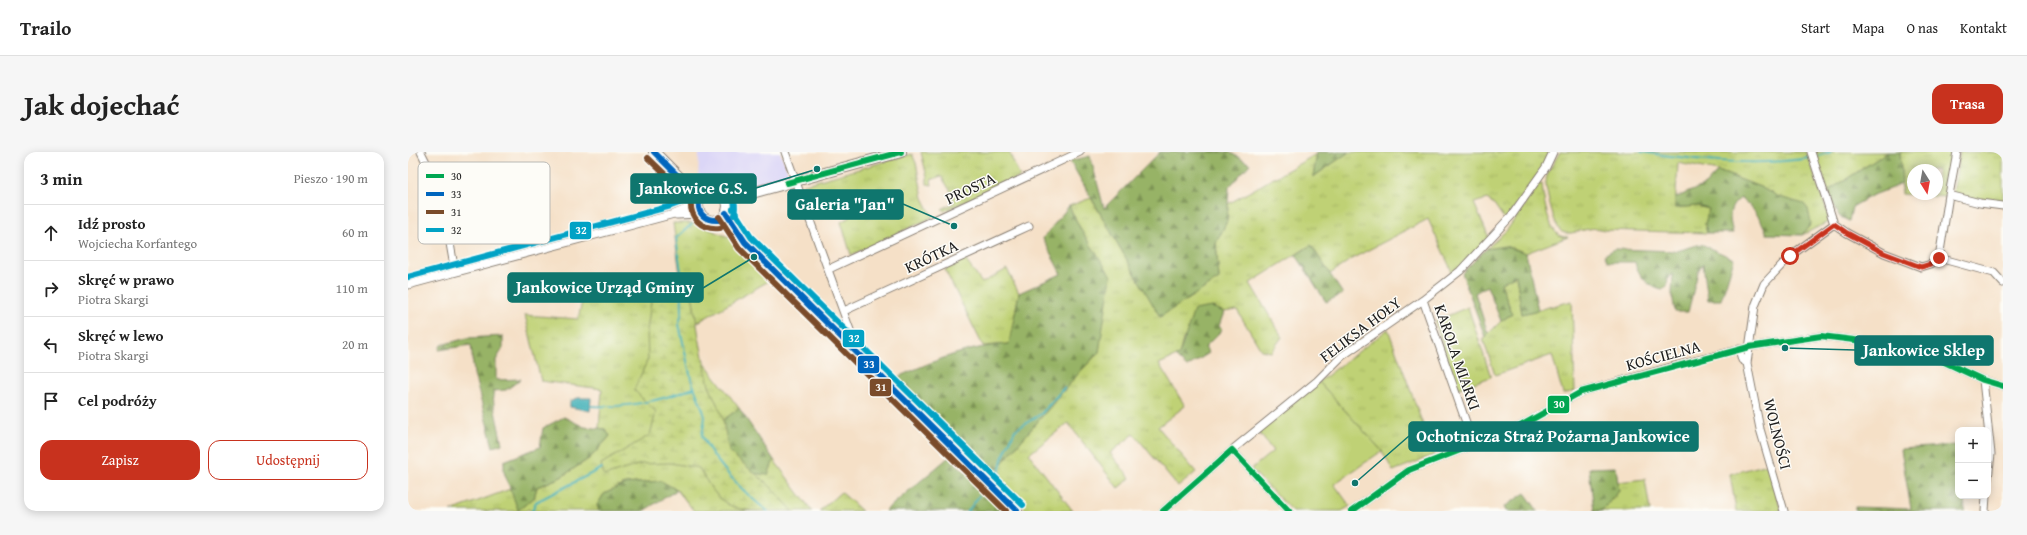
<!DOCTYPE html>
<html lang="pl">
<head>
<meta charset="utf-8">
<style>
  :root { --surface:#fff; --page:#f6f6f6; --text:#222; --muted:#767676; --line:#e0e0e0; --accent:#c8321e }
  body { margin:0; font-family:"Gentium Book Plus",serif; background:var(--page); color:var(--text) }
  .controls { position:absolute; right:12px; bottom:12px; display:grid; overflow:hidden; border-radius:8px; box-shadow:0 2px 10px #0003 }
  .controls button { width:36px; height:36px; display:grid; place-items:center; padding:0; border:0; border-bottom:1px solid var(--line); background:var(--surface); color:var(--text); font:20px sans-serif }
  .compass { position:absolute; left:1499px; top:12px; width:36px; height:36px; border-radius:50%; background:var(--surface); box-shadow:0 2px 10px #0003; rotate:169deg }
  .stop { position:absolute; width:12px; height:12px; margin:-9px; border:3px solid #c8321e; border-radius:50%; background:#fff }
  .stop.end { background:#c8321e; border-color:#fff; box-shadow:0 1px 4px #0008 }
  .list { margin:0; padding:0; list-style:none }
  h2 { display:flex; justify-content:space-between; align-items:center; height:52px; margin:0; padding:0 16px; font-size:17px }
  h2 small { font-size:13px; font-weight:400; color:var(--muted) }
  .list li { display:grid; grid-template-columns:26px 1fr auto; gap:12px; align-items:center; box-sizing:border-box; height:56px; padding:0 16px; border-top:1px solid var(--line) }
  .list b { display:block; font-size:15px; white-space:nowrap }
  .list p { margin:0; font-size:13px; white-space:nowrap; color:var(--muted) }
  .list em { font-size:13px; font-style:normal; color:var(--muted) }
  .actions { display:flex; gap:8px; padding:12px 16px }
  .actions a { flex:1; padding:9px 0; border:1px solid var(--accent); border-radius:12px; text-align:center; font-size:14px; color:var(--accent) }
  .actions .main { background:var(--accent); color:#fff }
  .icon { flex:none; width:22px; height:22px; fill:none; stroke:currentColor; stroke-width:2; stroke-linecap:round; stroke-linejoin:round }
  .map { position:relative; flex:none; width:1595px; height:359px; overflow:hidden; border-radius:12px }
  header { display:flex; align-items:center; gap:24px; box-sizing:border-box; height:56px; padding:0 20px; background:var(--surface); border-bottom:1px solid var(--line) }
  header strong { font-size:19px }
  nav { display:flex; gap:22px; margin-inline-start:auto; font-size:14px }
  .intro { display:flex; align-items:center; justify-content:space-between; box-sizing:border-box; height:96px; padding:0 24px }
  h1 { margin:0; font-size:28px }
  .button { padding:10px 18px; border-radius:12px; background:var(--accent); color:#fff; font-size:14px; font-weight:700 }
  main { display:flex; gap:24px; padding:0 24px }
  aside { flex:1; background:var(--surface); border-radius:12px; box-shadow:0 2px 10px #0003 }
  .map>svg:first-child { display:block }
  .built { fill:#dbd6f7 }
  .grass { fill:url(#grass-tufts); stroke:#6e7648; fill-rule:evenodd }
  .forest { fill:url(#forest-firs); stroke:#5a6841 }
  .wetland { fill:url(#wetland-marsh); stroke:#6e7648 }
  .garden { fill:#bfd174; stroke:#6e7648 }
  .water { fill:#3fb0b7; stroke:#2e666a }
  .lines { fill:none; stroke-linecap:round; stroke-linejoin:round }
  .stream { stroke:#3fb0b7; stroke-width:2 }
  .street-casing { stroke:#887e72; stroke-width:9 }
  .secondary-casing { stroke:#887e72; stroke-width:12 }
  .street { stroke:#fff; stroke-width:7 }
  .secondary { stroke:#fff; stroke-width:10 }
  .bus-1-casing { stroke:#fdfcf7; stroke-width:9 }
  .bus-2-casing { stroke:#fdfcf7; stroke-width:9 }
  .bus-3-casing { stroke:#fdfcf7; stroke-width:9 }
  .bus-4-casing { stroke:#fdfcf7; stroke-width:9 }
  .bus-1 { stroke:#00a651; stroke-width:6 }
  .bus-2 { stroke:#0065bd; stroke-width:6 }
  .bus-3 { stroke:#7a4b2a; stroke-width:6 }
  .bus-4 { stroke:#01a2c5; stroke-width:6 }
  .route { stroke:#c8321e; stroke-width:5 }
  .labels { text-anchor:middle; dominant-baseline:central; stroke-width:3; stroke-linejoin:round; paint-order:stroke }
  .street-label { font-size:16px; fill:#1c1c1c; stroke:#fdfcf7 }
  .key { fill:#fdfcf7; stroke:#bab9b5; stroke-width:1 }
  .key-label { font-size:11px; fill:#1c1c1c }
  .leader { fill:none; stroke:#0f766e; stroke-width:1.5 }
  .callout-dot { fill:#0f766e; stroke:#fdfcf7; stroke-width:1.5 }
  .callout { fill:#0f766e; stroke:#0f766e; stroke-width:1.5 }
  .callout-label { font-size:17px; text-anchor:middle; font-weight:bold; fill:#fff }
  .line-badge { stroke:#fdfcf7; stroke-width:1.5 }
  .badge-label { font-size:11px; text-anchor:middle; font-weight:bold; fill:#fff }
</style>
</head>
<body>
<header>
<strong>Trailo</strong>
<nav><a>Start</a><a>Mapa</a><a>O nas</a><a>Kontakt</a></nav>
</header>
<div class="intro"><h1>Jak dojechać</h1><a class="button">Trasa</a></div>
<main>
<aside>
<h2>3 min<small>Pieszo · 190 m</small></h2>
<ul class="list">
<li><svg class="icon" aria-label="ahead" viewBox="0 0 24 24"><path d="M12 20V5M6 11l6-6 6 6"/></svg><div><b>Idź prosto</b><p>Wojciecha Korfantego</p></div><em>60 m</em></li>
<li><svg class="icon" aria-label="right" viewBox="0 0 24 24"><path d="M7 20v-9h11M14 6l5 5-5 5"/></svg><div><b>Skręć w prawo</b><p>Piotra Skargi</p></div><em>110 m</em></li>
<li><svg class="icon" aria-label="left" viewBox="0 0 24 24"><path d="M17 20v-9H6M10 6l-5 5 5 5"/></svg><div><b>Skręć w lewo</b><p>Piotra Skargi</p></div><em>20 m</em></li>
<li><svg class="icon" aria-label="arrive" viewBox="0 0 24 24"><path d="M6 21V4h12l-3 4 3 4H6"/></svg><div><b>Cel podróży</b></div></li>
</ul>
<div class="actions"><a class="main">Zapisz</a><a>Udostępnij</a></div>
</aside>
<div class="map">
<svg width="1595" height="359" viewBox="0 0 1595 359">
  <defs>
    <pattern id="grass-tufts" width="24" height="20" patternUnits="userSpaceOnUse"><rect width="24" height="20" fill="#bfd174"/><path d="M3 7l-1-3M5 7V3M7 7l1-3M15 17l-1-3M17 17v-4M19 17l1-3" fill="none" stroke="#a4b364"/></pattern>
    <pattern id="forest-firs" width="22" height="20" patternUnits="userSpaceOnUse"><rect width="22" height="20" fill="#97b366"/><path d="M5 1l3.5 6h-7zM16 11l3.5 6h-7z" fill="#7a9153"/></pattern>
    <pattern id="wetland-marsh" width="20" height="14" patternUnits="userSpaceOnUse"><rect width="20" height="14" fill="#bfd174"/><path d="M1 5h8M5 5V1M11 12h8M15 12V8" fill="none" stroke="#a4b364"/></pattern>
  </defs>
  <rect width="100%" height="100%" fill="#fdfcf7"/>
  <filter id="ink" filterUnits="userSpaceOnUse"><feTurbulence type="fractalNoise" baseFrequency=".025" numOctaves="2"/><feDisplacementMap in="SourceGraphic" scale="8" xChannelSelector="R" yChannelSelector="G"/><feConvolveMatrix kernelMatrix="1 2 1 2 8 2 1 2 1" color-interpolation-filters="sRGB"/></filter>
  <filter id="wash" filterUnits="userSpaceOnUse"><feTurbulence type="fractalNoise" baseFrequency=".012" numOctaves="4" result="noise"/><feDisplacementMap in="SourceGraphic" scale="16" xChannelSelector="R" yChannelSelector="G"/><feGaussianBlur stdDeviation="0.9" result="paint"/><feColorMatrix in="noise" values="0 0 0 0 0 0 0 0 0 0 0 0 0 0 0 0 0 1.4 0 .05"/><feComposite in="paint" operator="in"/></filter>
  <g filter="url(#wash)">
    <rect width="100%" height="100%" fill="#f5e0c7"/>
    <path class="built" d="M291,0H372L382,25L345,34L325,35L290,29Z"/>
    <path class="grass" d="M513,0H601L612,25L536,59L534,57L546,51L545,43L533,24L523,28L524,33L519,32V25Z
      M941,0H1144L1137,14L1097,68L1086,52L1079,47L1066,51L1081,86L1045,122L1020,67L945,106L922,122L903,93L842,131L874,185L863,200L853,198L829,158L816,160L804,155L775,187L771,203L751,212L777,254L750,275L788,320L770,335L726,282L702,301L722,326L710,336L660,271L621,302L665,359H619L584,323L670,222L691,200L673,78L661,54L683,46L752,164L811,127L808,91L819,69L820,52L910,1L905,25Z
      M1152,0H1399L1422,69L1394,83L1403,72L1378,47L1371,46L1352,35L1310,19L1270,11L1267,56L1289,54L1301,57L1297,72L1299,81L1196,78C1181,72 1165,85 1154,80C1146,75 1137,37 1138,28C1140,18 1147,9 1152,0Z
      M1407,0H1480L1420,39Z
      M1492,0H1548L1539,45L1494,42ZM1505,18H1529V42H1505Z
      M1552,0H1595V51L1549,44L1545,40Z
      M504,2L508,11L515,46L525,65L443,103L433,70L442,65L433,42L401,52L394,33Z
      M1131,32H1134C1135,45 1140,76 1151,83C1153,85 1157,85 1160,85L1118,101L1105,96L1078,97L1099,78Z
      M265,71H286L323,86L359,124L364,127L273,180L331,256L313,270L359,323L366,308L404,359H286L269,338L253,329L217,332L196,342L189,353L191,359H122L121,357L117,359H43L105,336L126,346L129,335L153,325L182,306L202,284L197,277L191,276L194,237L133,229L117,163L170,167L180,123L213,130L272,122Z
      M556,106L574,131L599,117L611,141L601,192L575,194L537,118Z
      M1108,123L1114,162L1164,149L1167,239L1155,242L1144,203L1087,223L1075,187L1093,169L1104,162L1093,131Z
      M1060,155L1083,225L1048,237L1027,169Z
      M980,177L1026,303L985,319L974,299L911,230Z
      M1360,312L1373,359H1328L1322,322Z
      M1237,327L1242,359H1186L1194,358L1211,339L1209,330Z
      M433,340L454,359H411Z"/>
    <path class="forest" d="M752,0H821L842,12L821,35L819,69L808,91L811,127L752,165L662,9L682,4L696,56Z
      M909,0H941L905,25Z
      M1480,0H1492L1494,32L1463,44L1444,55L1441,69L1431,64L1420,39Z
      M1310,19L1352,35L1371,45L1396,52L1400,57L1403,72L1394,83L1359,82C1353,66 1346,57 1333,46C1319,55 1321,67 1325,81H1299L1297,72L1301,57L1289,54L1267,56V46L1297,33Z
      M661,54L673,78L703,124L691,200L670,222L584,323L483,228C523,210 556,195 601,192L611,141L653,122L635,86Z
      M1293,92L1326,107L1313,148H1300L1295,112L1290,120L1280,160H1267L1264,142L1265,122L1260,126L1259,135L1254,138C1240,135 1230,123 1227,110H1200L1196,103L1207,97L1269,99Z
      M903,93L935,142L918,150L888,103Z
      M1097,94L1118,101L1130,158L1114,162L1108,123L1093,131L1104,162L1093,169L1079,134L1067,141L1080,182L1077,185L1054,121L1078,97Z
      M804,155L816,160L811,174L814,178L797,195L801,201L779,215L767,204L771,203L786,158Z
      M95,184V196L88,208V228L113,227L98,238L85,239L86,254L94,292L85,295L66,222L63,193L31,198L33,193L59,186Z
      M331,256L366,308L360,323L338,321L319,313L313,270Z
      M156,265L176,275L197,277L202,284L182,306L153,325L129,335L126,346L110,358L96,320V309L132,295L135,276Z
      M1547,293L1550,305V344H1556L1557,359H1447V355L1503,357L1493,297Z
      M541,305L600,359H477Z
      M1208,315L1211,339L1194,358L1186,359L1181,316Z
      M253,329L269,338L235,359H191L189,353L196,342L217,332Z
      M1117,341L1130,359H1098L1096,355Z"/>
    <path class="wetland" d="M259,127L282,129L291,185L301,234L314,263L321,300L361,333L385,359C376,359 366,359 357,359C317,359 310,349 291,316L262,311L233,312L196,324L193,312L242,283L248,260L226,238L240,207L239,179L244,142Z"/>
    <path class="garden" d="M911,230L974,299L926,332L942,354L934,359H884L843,317L865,299L849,278Z"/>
    <path class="water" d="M170,246H183L182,259L162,255V249Z"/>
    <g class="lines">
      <path class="stream" d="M1233,0C1288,8 1346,15 1401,6
        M1410,4L1423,0
        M284,72L268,86L273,120L274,159L271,172L283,227L295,258L297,265L294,284C305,308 338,344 360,359
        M183,254C220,256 251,249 286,236
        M587,327L591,323L594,307L607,278L633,262L656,236
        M124,359L128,350L194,316
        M560,359L571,344"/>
    </g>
  </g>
  <g filter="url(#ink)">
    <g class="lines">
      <defs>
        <path id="street" d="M13,0L33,40L47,120
          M377,0L446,189
          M1541,43L1572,51L1595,54
          M269,63L292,62
          M1426,72L1439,81L1476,101L1513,115L1523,112L1531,106L1541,43L1549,0
          M1531,106L1586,121L1595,131
          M421,117L672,0
          M0,133L266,62L290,52
          M1015,148L1066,293
          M436,159L621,74
          M1331,197L1334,208L1339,211
          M1575,228L1583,302L1580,327
          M824,298L881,359
          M755,359L824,298L909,229L934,204L1015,148L1052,119L1104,63L1138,15L1145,0
          M944,359L1001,318L1107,277L1173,240L1270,213L1341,195L1413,184L1471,191L1517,201L1575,228L1595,234
          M1376,359L1352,277L1339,211L1347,154L1356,132L1382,104L1426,72L1403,0
          M1577,359L1578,344"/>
        <path id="secondary" d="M246,0L274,28L291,48
          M290 54a15 15 0 1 1 30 0a15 15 0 1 1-30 0Z
          M317,45L344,41L493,0
          M311,68L331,83L609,359"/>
      </defs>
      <use href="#street" class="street-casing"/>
      <use href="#secondary" class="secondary-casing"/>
      <use href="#street" class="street"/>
      <use href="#secondary" class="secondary"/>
      <defs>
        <path id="bus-1" d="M379,31L493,0
          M824,298L881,359
          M755,359L824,298
          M944,359L1001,318L1107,277L1173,240L1341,195L1413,184L1471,191L1517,201L1575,228L1595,234"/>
        <path id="bus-2" d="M246,0L274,28L298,41
          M291,48C289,62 297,69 311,68
          M318,61L337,90L609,359"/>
        <path id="bus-3" d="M240,6L269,34L294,48
          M283,47C281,66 293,78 312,76
          M311,65L331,96L598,359"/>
        <path id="bus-4" d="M283,49C296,19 333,31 326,63
          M325,57L343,85L615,353
          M0,125L263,54L287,45"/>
      </defs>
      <use href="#bus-1" class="bus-1-casing"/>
      <use href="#bus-2" class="bus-2-casing"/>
      <use href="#bus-3" class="bus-3-casing"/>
      <use href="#bus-4" class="bus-4-casing"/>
      <use href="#bus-1" class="bus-1"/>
      <use href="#bus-2" class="bus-2"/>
      <use href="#bus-3" class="bus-3"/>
      <use href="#bus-4" class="bus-4"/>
    </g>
  </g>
  <g class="lines" filter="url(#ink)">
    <path class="route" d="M1382,104L1426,72L1439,81L1476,101L1513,115L1523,112L1531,106"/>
  </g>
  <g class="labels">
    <g class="street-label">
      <text transform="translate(562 36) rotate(-25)">PROSTA</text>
      <text transform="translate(523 104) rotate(-25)">KRÓTKA</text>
      <text transform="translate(952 177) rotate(-37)">FELIKSA HOŁY</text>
      <text transform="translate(1255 203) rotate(-15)">KOŚCIELNA</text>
      <text transform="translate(1050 205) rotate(71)">KAROLA MIARKI</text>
      <text transform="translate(1370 282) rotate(76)">WOLNOŚCI</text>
    </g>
  </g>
  <rect x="10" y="10" width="132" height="82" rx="6" class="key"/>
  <rect x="18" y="22" width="18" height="4" fill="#00a651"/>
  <rect x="18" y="40" width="18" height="4" fill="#0065bd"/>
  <rect x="18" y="58" width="18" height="4" fill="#7a4b2a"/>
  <rect x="18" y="76" width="18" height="4" fill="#01a2c5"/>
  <g class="key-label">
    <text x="43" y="28">30</text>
    <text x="43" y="46">33</text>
    <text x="43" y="64">31</text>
    <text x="43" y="82">32</text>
  </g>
  <path class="leader" d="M409 17L348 36M546 74L495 52M346 105L295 136M1377 196L1447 198M947 331L1001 284"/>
  <g class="callout-dot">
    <circle cx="409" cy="17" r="4"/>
    <circle cx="546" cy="74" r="4"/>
    <circle cx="346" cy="105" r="4"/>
    <circle cx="1377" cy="196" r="4"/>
    <circle cx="947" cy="331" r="4"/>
  </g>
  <g class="callout">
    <rect x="223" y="22" width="125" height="29" rx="4"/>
    <rect x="380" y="38" width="115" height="29" rx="4"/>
    <rect x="100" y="121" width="195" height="29" rx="4"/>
    <rect x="1447" y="184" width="138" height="29" rx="4"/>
    <rect x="1001" y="270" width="289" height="29" rx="4"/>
  </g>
  <g class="callout-label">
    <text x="285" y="42">Jankowice G.S.</text>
    <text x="437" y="58">Galeria "Jan"</text>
    <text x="197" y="141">Jankowice Urząd Gminy</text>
    <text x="1516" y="204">Jankowice Sklep</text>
    <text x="1145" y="290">Ochotnicza Straż Pożarna Jankowice</text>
  </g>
  <g class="line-badge">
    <rect x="161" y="69" width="23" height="19" rx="4" fill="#01a2c5"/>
    <rect x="434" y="177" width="23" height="19" rx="4" fill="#01a2c5"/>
    <rect x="449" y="203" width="23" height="19" rx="4" fill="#0065bd"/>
    <rect x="461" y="226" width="23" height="19" rx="4" fill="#7a4b2a"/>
    <rect x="1139" y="243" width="23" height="19" rx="4" fill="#00a651"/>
  </g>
  <g class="badge-label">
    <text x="173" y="82">32</text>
    <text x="446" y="190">32</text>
    <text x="461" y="216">33</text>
    <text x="473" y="239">31</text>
    <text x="1151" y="256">30</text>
  </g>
</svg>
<div class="controls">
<button>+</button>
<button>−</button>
</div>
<svg class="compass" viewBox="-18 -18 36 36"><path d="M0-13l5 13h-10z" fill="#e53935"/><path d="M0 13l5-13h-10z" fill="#767676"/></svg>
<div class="stop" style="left:1382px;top:104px"></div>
<div class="stop end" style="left:1531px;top:106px"></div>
</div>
</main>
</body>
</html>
